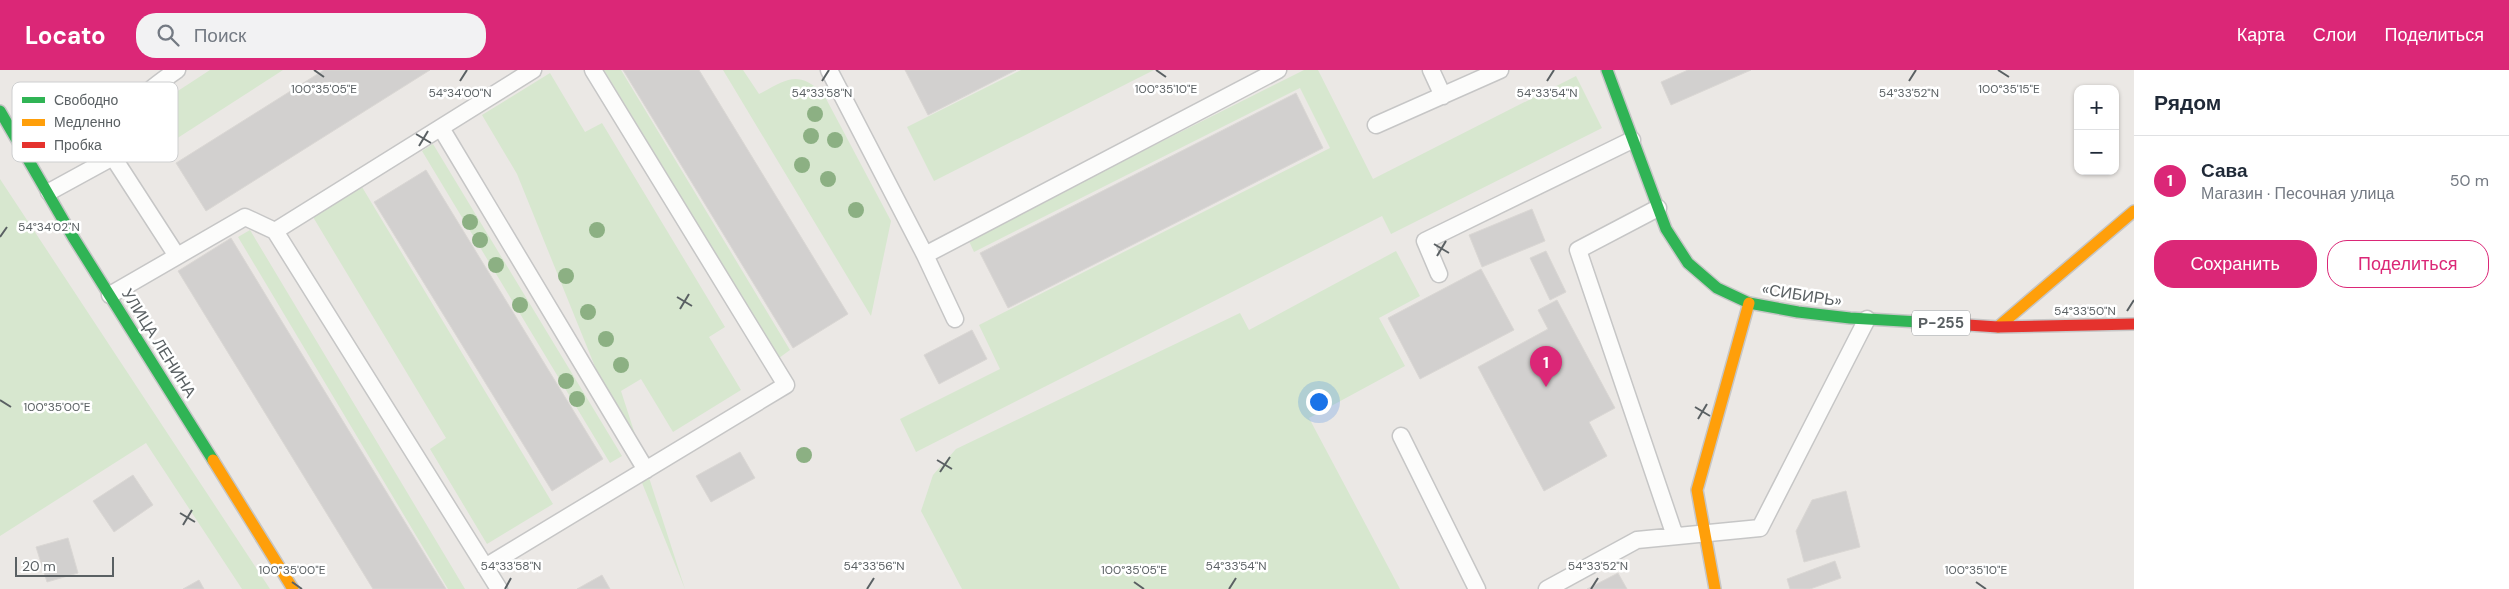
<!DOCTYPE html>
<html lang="ru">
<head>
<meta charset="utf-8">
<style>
  :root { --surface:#fff; --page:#f2f2f3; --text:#1f2937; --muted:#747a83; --line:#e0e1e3; --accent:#db2777 }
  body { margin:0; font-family:"DM Sans",sans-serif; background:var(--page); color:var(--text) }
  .controls { position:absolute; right:15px; top:15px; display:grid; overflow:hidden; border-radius:10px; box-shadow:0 1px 4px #0004 }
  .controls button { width:45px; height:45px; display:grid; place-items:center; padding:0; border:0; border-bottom:1px solid var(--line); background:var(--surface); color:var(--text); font:25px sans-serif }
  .scale { position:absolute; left:15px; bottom:12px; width:99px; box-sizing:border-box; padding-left:5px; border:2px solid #5a6063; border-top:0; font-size:14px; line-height:18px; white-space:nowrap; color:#5a6063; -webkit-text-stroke:4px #fff; paint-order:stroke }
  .you { position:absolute; left:1318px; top:331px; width:18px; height:18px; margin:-12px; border:4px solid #fff; border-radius:50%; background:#1a73e8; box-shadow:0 0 0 8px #1a73e833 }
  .badge { display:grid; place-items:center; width:32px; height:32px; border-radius:50%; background:var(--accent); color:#fff; font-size:16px; font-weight:700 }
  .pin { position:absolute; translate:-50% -41px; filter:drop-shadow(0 1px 2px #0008) }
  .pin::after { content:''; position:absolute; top:26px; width:18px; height:15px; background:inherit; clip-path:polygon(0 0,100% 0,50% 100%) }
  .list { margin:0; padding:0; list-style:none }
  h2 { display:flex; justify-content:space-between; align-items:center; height:65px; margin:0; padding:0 20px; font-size:21px }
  h2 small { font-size:16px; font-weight:400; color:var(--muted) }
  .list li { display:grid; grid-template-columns:32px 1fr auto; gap:15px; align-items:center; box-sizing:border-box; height:90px; padding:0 20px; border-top:1px solid var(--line) }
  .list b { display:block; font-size:19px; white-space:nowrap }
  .list p { margin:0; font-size:16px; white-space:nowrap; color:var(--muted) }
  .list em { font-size:16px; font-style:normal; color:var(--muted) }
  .actions { display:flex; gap:10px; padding:15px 20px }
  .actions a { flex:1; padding:11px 0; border:1px solid var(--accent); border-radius:20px; text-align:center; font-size:18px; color:var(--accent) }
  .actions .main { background:var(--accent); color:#fff }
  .icon { flex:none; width:28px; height:28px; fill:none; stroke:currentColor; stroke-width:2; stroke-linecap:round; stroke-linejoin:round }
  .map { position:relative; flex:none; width:2134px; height:519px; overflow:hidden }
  header { display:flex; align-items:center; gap:30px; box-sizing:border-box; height:70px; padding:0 25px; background:var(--accent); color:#fff }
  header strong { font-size:24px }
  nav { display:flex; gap:28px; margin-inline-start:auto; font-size:18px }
  .search { width:350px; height:45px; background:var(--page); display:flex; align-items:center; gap:12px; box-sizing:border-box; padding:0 18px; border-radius:20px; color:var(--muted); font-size:19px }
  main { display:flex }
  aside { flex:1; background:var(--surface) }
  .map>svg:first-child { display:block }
  .green { fill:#d7e7cf }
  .building { fill:#d2d0cf; stroke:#dad7d4 }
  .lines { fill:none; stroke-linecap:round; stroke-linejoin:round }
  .lane-casing { stroke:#c6c6c6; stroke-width:19 }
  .fast-casing { stroke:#c6c6c6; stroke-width:14 }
  .slow-casing { stroke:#c6c6c6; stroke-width:14 }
  .jam-casing { stroke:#c6c6c6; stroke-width:14 }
  .lane { stroke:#fcfcfb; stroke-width:16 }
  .fast { stroke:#30b455; stroke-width:11 }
  .slow { stroke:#ff9f0a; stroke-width:11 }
  .jam { stroke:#e5322d; stroke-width:11 }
  .tree { fill:#8cb083 }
  .ticks { fill:none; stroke:#5a6063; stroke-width:2 }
  .labels { text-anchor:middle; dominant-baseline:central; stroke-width:5; stroke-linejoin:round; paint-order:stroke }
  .shield { fill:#fff; stroke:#8c9092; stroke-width:1 }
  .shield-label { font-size:15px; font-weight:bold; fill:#5a6063 }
  .street-label { font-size:16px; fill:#5a6063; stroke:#fff }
  .key { fill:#fff; stroke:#cecfd0; stroke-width:1 }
  .key-label { font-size:14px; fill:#5a6063 }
  .ticks-label { font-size:12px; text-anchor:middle; fill:#5a6063; stroke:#fff; stroke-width:5; stroke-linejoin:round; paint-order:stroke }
</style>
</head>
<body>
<header>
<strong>Locato</strong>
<div class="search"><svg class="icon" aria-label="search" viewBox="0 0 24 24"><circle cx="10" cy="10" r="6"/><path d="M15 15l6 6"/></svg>Поиск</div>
<nav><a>Карта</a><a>Слои</a><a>Поделиться</a></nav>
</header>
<main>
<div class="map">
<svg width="2134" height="519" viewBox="0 0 2134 519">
  <rect width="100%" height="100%" fill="#ebe8e5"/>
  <path class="green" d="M210,0H283L162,78L141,45Z
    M604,0H621L790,280L779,288Z
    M723,0H743L759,24C788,9 797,0 823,23L891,151L871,246Z
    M1021,0H1154L934,111L907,57Z
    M1304,0H1318L1373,109L1576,6L1602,58L1391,164L1382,146L916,382L900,349L1000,299L979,255L1330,78L1300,18L974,182L968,169Z
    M550,3L585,62L602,53L725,257L709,267L741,320L673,362L641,309L621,321L685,519L517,104L482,45Z
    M433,74L622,386L610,393L422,81Z
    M0,109L270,519H242L146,373L0,466Z
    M362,117L553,434L487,474L430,379L446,368L313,147Z
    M250,160L465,519H448L238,167Z
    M1396,181L1420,226L1379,248L1405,296L1309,348L1400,519H962L921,441L933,405L956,379L1240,243L1249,260Z"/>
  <path class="building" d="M324,0H430L206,141L176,93Z
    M623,0H699L848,244L793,278Z
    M905,0H1016L928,45Z
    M1688,0H1751L1671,35L1661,12Z
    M1296,23L1323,78L1008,238L980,183Z
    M426,100L603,389L552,421L374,132Z
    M1532,139L1545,171L1482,197L1469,165Z
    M231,168L273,237L446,519H373L178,201Z
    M1546,181L1566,222L1550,230L1530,188Z
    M1481,199L1514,260L1420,309L1388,248Z
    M1557,230L1615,338L1589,352L1607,386L1544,421L1478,297L1548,259L1538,240Z
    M972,260L987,289L939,314L924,285Z
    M740,382L755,408L711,432L696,406Z
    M133,405L153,435L114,462L93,431Z
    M1846,421L1860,477L1804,492L1796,461L1812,430Z
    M68,468L78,503L47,512L36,477Z
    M1835,491L1841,508L1810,519H1790L1787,509Z
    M1618,503L1627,519H1587Z
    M602,505L610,519H577Z
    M199,510L204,519H183Z"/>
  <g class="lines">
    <defs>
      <path id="lane" d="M829,0L925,185L955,249
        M1431,0L1443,26
        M1376,55L1500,0
        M441,58L646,400
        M113,87L177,186
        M49,122L113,87C125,40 138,27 177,0
        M1658,138L1578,180L1675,466
        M275,161L499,519
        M925,185L1278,0
        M1439,204L1425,171L1632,70
        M110,225L245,147L275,161L533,0
        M1401,366L1477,519
        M485,497L786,315L593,0
        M1547,519L1637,470L1760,458L1867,249"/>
      <path id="fast" d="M1607,0L1666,159L1688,193L1717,218L1749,233L1798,242L1850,248L1937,253
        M0,41L73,167L213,390"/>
      <path id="slow" d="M1998,257L2134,141
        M213,390L293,519
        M1715,519L1697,420L1749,233"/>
      <path id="jam" d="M1937,253L1998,257L2134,254"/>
    </defs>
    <use href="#lane" class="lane-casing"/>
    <use href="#fast" class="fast-casing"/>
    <use href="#slow" class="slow-casing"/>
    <use href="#jam" class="jam-casing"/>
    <use href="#lane" class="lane"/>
    <use href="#fast" class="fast"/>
    <use href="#slow" class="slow"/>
    <use href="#jam" class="jam"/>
  </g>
  <g class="tree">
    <circle cx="815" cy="44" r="8"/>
    <circle cx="811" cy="66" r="8"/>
    <circle cx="835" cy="70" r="8"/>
    <circle cx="802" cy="95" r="8"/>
    <circle cx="828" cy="109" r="8"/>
    <circle cx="856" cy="140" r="8"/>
    <circle cx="470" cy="152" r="8"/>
    <circle cx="597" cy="160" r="8"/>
    <circle cx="480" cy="170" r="8"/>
    <circle cx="496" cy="195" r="8"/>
    <circle cx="566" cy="206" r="8"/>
    <circle cx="520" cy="235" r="8"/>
    <circle cx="588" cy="242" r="8"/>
    <circle cx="606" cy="269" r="8"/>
    <circle cx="621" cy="295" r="8"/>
    <circle cx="566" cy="311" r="8"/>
    <circle cx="577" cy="329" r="8"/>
    <circle cx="804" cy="385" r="8"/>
  </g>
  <path class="ticks" d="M314,0L324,7M1156,0L1166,7M1998,0L2009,7M460,11L467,0M822,11L829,0M1547,11L1554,0M1909,11L1916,0M416,64L431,73M419,76L428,61M0,167L7,157M1434,174L1449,183M1437,186L1446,171M677,227L692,236M680,239L689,224M2127,241L2134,230M0,330L11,337M1695,337L1710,346M1698,349L1707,334M937,390L952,399M940,402L950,387M180,443L195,452M183,455L192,440M292,512L302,519M1134,512L1144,519M1976,512L1986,519M505,519L511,508M867,519L874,508M1229,519L1236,508M1591,519L1598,508"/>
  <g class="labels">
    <rect class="shield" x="1912" y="240.5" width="58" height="25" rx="4"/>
    <g class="shield-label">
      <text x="1941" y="253">Р-255</text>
    </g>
    <g class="street-label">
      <text transform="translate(1802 225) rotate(9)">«СИБИРЬ»</text>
      <text transform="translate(159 273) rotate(58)">УЛИЦА ЛЕНИНА</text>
    </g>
  </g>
  <rect x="12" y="12" width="166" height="80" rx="8" class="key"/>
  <rect x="22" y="27" width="23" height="6" fill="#30b455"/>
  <rect x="22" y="49" width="23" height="7" fill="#ff9f0a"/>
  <rect x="22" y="72" width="23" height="6" fill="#e5322d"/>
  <g class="key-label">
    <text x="54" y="35">Свободно</text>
    <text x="54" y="57">Медленно</text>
    <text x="54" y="80">Пробка</text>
  </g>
  <g class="ticks-label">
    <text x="324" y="23">100°35'05"E</text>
    <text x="1166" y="23">100°35'10"E</text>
    <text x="2009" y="23">100°35'15"E</text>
    <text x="460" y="27">54°34'00"N</text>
    <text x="822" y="27">54°33'58"N</text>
    <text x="1547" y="27">54°33'54"N</text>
    <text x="1909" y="27">54°33'52"N</text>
    <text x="49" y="161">54°34'02"N</text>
    <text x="2085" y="245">54°33'50"N</text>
    <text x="57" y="341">100°35'00"E</text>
    <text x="511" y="500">54°33'58"N</text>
    <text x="874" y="500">54°33'56"N</text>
    <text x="1236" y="500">54°33'54"N</text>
    <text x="1598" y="500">54°33'52"N</text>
    <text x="292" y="504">100°35'00"E</text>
    <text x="1134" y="504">100°35'05"E</text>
    <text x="1976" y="504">100°35'10"E</text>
  </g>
</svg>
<div class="controls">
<button>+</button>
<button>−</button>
</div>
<div class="scale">20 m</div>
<div class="you"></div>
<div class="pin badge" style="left:1546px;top:317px">1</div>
</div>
<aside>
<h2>Рядом<small></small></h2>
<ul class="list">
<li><span class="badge">1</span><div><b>Сава</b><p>Магазин · Песочная улица</p></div><em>50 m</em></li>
</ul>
<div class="actions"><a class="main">Сохранить</a><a>Поделиться</a></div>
</aside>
</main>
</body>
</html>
